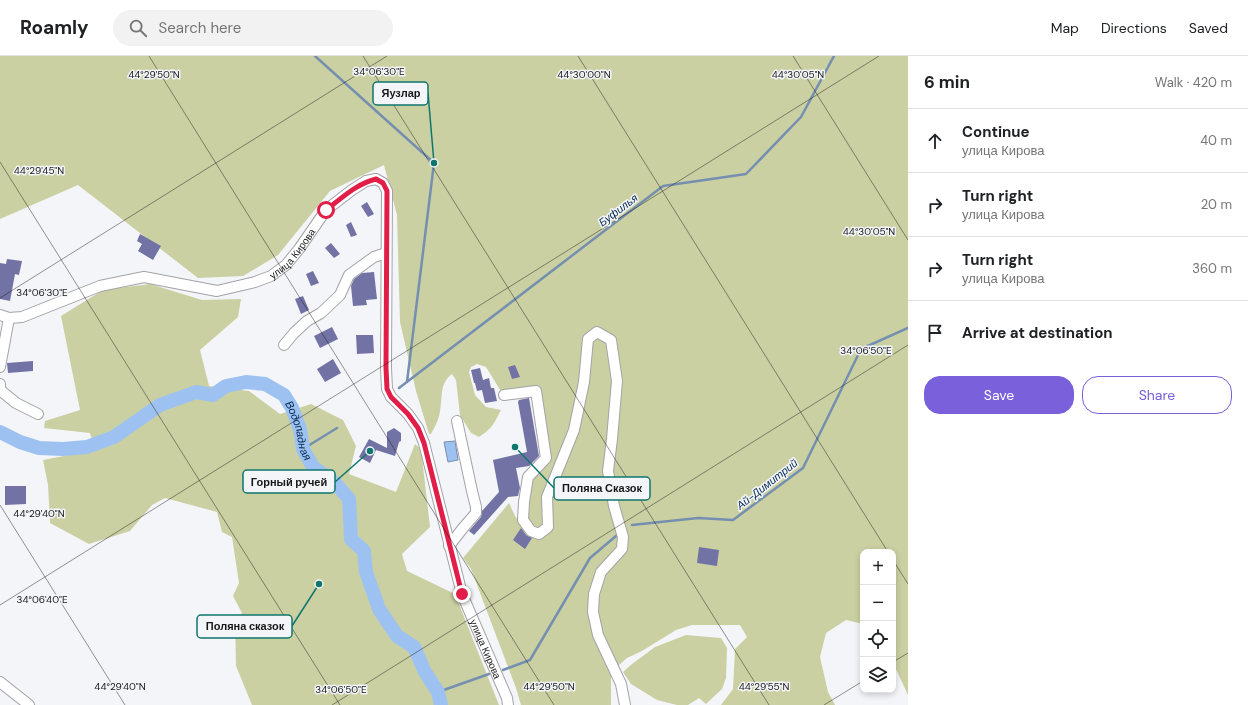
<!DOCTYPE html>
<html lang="en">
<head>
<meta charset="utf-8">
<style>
  :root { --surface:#fff; --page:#f2f2f2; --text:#202124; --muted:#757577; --line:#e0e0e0; --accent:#7a60db }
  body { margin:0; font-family:"DM Sans",sans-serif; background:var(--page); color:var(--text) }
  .controls { position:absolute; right:12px; bottom:12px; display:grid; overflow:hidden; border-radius:8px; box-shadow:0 2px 6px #0003 }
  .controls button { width:36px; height:36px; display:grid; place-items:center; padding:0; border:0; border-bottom:1px solid var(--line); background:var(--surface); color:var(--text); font:20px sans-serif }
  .stop { position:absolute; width:12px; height:12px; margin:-9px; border:3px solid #e11d48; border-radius:50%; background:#fff }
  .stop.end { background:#e11d48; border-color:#fff; box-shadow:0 1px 4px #0008 }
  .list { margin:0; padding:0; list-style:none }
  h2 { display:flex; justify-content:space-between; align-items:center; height:52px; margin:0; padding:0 16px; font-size:17px }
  h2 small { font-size:13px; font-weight:400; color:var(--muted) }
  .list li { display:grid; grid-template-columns:26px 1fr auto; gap:12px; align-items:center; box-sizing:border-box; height:64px; padding:0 16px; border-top:1px solid var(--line) }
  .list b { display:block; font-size:15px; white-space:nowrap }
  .list p { margin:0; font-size:13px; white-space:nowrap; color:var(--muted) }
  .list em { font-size:13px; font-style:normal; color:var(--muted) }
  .actions { display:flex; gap:8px; padding:12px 16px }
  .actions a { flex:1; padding:9px 0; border:1px solid var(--accent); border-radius:16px; text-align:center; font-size:14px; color:var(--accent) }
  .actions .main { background:var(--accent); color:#fff }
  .icon { flex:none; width:22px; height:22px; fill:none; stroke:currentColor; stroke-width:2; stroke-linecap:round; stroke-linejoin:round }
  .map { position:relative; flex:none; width:908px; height:649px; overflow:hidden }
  header { display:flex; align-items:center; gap:24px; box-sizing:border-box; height:56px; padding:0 20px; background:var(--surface); border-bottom:1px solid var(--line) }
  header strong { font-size:19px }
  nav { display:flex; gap:22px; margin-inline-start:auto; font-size:14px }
  .search { width:280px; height:36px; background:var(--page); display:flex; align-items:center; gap:10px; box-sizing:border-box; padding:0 14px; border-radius:22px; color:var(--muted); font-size:15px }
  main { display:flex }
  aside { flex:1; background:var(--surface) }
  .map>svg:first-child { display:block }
  .green { fill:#cad0a2 }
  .water { fill:#9dc2f1; stroke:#758fb0 }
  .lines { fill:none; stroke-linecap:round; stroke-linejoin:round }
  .stream { stroke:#758fb0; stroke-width:2.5 }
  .river { stroke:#9dc2f1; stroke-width:14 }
  .building { fill:#7272a5 }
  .minor-casing { stroke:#a3a3a7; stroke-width:12 }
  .minor { stroke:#fff; stroke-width:10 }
  .route { stroke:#e11d48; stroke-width:5 }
  .ticks { fill:none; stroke:#171718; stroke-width:1; stroke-opacity:0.45 }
  .labels { text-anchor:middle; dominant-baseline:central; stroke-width:3; stroke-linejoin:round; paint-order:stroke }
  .street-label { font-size:10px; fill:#171718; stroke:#f4f5f9 }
  .water-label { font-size:11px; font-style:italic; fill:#032953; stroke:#f4f5f9 }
  .ticks-label { font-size:10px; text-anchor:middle; fill:#171718; stroke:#f4f5f9; stroke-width:3; stroke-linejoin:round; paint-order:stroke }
  .leader { fill:none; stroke:#0f766e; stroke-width:1.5 }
  .callout-dot { fill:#0f766e; stroke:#f4f5f9; stroke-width:1.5 }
  .callout { fill:#f4f5f9; stroke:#0f766e; stroke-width:1.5 }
  .callout-label { font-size:11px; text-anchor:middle; font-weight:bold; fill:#171718 }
</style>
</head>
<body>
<header>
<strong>Roamly</strong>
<div class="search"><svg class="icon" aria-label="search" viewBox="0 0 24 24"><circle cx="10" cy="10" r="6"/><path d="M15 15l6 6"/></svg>Search here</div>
<nav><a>Map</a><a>Directions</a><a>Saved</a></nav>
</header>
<main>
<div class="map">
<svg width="908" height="649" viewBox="0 0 908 649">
  <rect width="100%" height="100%" fill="#f4f5f9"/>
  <path class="green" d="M0,0H908V639L893,607V496H863V568L846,564L826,577L820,601L828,636L835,649H721L733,633L735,593L747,581L740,569H692L676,574L642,595L627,602L619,609L611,617V649H521L516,632L471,513L463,502L509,447L516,462L528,460L531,421L549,402L541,333L502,337L486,311L477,308L471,311L469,316L475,339L486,351L501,354C494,367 493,372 479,381L471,377L460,359L456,324L452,318C439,328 443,340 440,355C439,363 435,371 431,378H429L416,335L400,266L397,159L384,109L330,135L278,199L243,220L198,222L78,129L0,163Z
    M150,228L202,244L241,243L238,261L200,294L209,330L249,335L280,358L311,348L343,364L356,390L349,418L396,436L415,388L421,393L430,471L402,498L407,515L455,538L499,649H252L236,610L235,564L242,557L233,540L239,527L232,481L222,476L217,456L165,442L152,449L130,475L89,488L50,467L48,429L43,404L95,394L90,377L44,372L45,365L80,354L61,260L103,234Z
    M686,579L721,582L727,592L726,622L722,633L706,648L699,642L688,649H677L657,644L631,628L623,616L632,608L655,591Z"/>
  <path class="water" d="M455,385L458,404L448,406L444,386Z"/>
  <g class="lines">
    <path class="stream" d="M315,0L434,107L407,326
      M399,332L663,130L746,118L801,61L834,0
      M303,393L337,372
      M632,469L698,462L733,464L803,412L861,293L908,272
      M503,614L530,604L590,502L616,480
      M438,636L489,618"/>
    <path class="river" id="s1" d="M0,376L20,386L39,392L63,393L87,391L114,381L160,349L196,336L213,339L226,330L246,326L265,328L284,339L292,352L300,373L303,393L313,411L336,428L349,443L351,483L364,495L366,516L379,553L397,580L414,591L425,616L438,636L441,649"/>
  </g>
  <path class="building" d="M367,146L374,158L368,161L361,150Z
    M351,166L357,179L351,181L346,169Z
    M140,178L161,190L153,204L138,195L142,188L137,185Z
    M331,187L340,198L334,202L325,192Z
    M7,203L22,205L19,219L15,218L10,245L0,243V207L6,208Z
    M313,215L319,227L311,230L306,218Z
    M374,216L377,243L366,244L367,249L353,250L351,230L354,223L362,217Z
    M303,240L309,254L301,258L295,243Z
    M332,271L338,283L320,292L314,280Z
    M356,279H373L374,297L357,298Z
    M333,303L341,317L325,326L317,313Z
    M33,305V315L8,317L7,307Z
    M515,309L520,321L512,323L508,311Z
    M480,312L483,324L489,322L491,332H494L497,345L485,347L482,334L477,335L475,327H474L471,314Z
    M529,342L539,400L529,410L516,412L520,432L518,440L508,441L474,479L469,475L481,461L482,455L499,436L493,404L527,396L518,346L519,344Z
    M394,372L401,377V385L399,386L395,400L376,394L370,407L359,401L369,383L387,392V376Z
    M5,430H26V448L5,449Z
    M521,472L526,479L532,482L525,493L513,484Z
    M699,491L719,494L717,510L697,507Z"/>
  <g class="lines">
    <defs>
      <g id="minor">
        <path id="s2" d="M0,259L9,262L22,261L100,230L144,221L217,235L255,226L271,220L286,209L299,193L326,154L352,134L366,125L376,123L383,127L387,135L386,312L387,333L391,341L408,358L418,372L424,387L462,538L507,642L508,649"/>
        <path d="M284,289L294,277L307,265L321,257L340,239L349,219L374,201L386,197"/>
        <path d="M0,311L9,262"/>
        <path d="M0,328V334L16,347L38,358"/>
        <path d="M504,339L536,335L546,402L528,421L524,446L523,464L531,475L539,478L548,471L547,441L574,374L584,326L588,283L597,276L611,284L617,325L612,383L608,415L614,450L623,481L622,493L601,516L594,538L593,556L598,579L621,628L625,649"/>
        <path d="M449,490L463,472L476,457V451L472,435L457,365"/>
        <path d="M0,626L29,649"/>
      </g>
    </defs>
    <use href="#minor" class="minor-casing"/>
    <use href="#minor" class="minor"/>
  </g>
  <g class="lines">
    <path class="route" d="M326,154C342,142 356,128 376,123L383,127L387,135L386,312L387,333L391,341L408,358L418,372L424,387L462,538"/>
  </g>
  <path class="ticks" d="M149,0L554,649M363,0L769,649M578,0L888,496M793,0L908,184M0,106L340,649M0,242L387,0M0,449L125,649M893,504L908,528M0,549L879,0M893,606L908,597M332,649L908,289M824,649L863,625"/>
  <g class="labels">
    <g class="street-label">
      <text stroke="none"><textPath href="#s2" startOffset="313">улица Кирова</textPath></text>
      <text stroke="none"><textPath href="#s2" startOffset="925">улица Кирова</textPath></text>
    </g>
    <g class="water-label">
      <text transform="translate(618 154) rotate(-37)">Буфилья</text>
      <text stroke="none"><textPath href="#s1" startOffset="347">Водопадная</textPath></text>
      <text transform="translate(767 428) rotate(-38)">Ай-Димитрий</text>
    </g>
  </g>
  <g class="ticks-label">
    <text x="379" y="19">34°06'30"E</text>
    <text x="154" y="22">44°29'50"N</text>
    <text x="584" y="22">44°30'00"N</text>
    <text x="798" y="22">44°30'05"N</text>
    <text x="39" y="118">44°29'45"N</text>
    <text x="869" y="179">44°30'05"N</text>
    <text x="42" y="240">34°06'30"E</text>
    <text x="866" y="298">34°06'50"E</text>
    <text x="39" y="461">44°29'40"N</text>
    <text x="42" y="547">34°06'40"E</text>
    <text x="120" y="634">44°29'40"N</text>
    <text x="549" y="634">44°29'50"N</text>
    <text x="764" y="634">44°29'55"N</text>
    <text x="341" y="637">34°06'50"E</text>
  </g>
  <path class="leader" d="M434 107L428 37M370 395L335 426M515 391L554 432M319 528L292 570"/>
  <g class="callout-dot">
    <circle cx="434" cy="107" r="4"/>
    <circle cx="370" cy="395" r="4"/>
    <circle cx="515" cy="391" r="4"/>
    <circle cx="319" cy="528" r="4"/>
  </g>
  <g class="callout">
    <rect x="373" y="26" width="55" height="23" rx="4"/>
    <rect x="243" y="414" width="92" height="23" rx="4"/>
    <rect x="554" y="421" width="96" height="23" rx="4"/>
    <rect x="197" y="559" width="95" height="23" rx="4"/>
  </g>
  <g class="callout-label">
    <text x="401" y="41">Яузлар</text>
    <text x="289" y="430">Горный ручей</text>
    <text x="602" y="436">Поляна Сказок</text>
    <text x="245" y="574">Поляна сказок</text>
  </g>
</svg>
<div class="controls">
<button>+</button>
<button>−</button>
<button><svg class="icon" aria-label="locate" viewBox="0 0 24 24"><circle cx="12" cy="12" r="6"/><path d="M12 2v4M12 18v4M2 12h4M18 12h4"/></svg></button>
<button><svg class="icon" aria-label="layers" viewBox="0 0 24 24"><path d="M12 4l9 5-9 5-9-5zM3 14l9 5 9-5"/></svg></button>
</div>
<div class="stop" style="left:326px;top:154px"></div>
<div class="stop end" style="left:462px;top:538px"></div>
</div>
<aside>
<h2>6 min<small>Walk · 420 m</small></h2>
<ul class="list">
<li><svg class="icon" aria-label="ahead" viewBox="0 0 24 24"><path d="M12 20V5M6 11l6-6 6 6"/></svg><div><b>Continue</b><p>улица Кирова</p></div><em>40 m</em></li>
<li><svg class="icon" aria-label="right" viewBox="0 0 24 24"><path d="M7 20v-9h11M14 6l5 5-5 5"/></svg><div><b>Turn right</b><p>улица Кирова</p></div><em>20 m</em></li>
<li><svg class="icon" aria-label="right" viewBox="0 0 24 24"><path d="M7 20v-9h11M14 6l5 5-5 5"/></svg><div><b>Turn right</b><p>улица Кирова</p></div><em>360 m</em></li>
<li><svg class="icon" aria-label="arrive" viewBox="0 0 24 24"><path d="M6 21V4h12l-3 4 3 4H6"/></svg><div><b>Arrive at destination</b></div></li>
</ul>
<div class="actions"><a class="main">Save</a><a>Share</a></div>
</aside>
</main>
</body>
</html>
